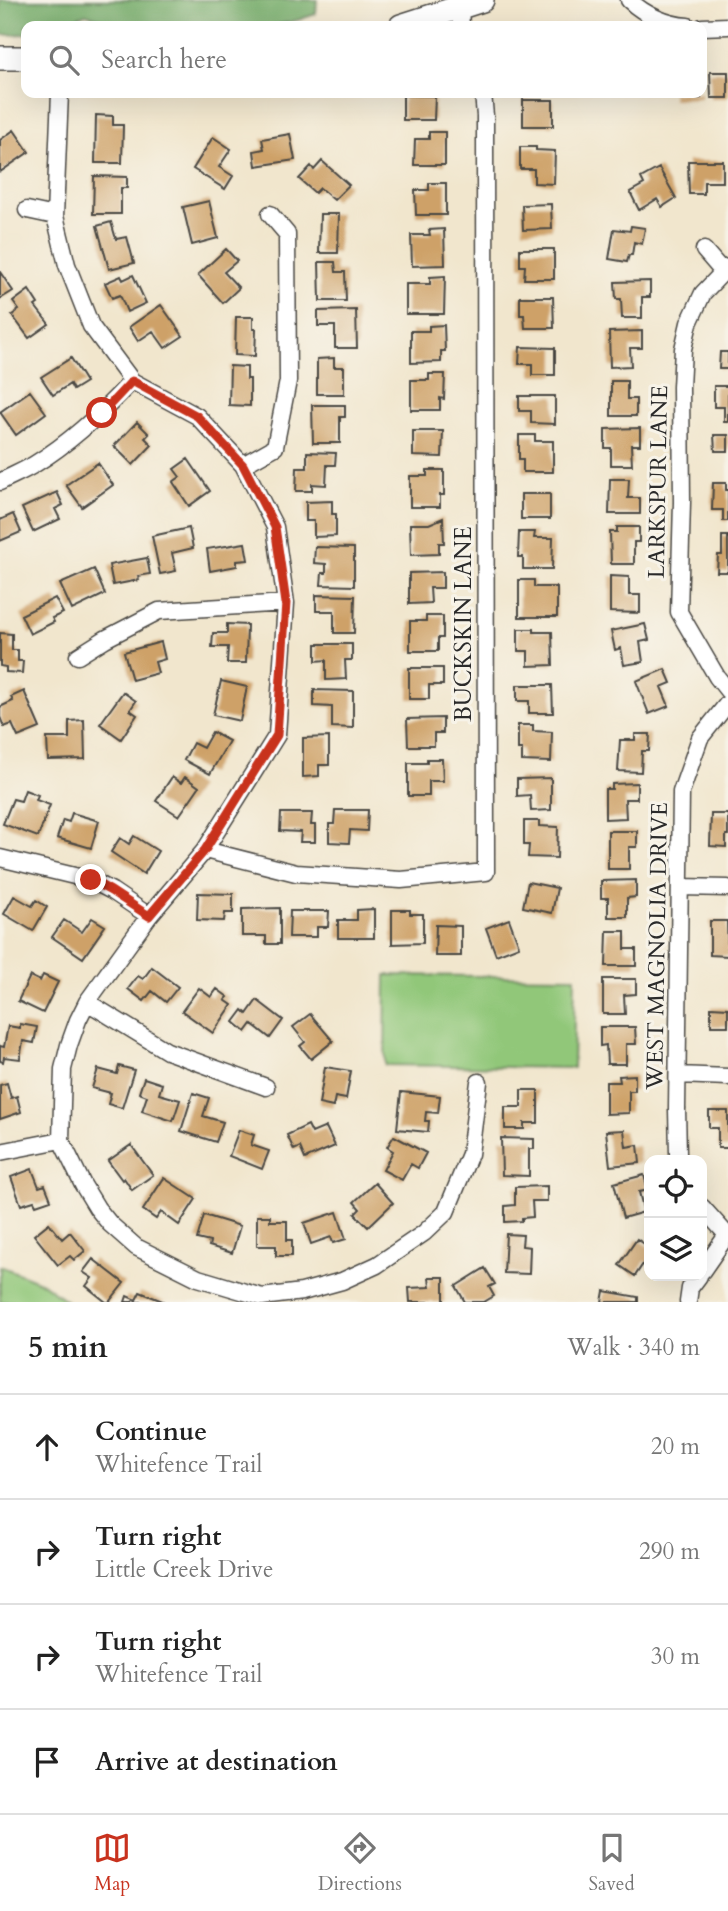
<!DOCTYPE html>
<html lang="en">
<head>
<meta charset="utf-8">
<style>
  :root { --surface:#fff; --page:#f6f6f6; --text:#222; --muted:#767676; --line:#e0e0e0; --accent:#c8321e }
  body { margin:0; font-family:Cardo,serif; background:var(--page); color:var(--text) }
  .controls { position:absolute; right:21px; bottom:21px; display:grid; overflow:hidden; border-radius:14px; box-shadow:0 7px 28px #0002 }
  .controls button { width:63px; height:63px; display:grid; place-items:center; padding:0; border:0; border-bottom:2px solid var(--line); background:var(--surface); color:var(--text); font:35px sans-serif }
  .stop { position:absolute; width:21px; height:21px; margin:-16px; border:5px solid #c8321e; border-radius:50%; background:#fff }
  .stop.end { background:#c8321e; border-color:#fff; box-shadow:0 2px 7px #0008 }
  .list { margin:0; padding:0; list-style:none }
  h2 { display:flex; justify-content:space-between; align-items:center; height:91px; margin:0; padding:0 28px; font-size:30px }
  h2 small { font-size:23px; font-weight:400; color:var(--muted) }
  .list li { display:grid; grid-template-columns:46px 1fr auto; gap:21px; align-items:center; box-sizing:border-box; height:105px; padding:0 28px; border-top:2px solid var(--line) }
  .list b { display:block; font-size:26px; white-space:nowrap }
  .list p { margin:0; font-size:23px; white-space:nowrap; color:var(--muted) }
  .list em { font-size:23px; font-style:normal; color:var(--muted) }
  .icon { flex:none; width:38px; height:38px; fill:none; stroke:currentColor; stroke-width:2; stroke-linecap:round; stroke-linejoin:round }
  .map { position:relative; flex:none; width:728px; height:1302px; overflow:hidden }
  .search { position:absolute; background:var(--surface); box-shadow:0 7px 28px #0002; left:21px; right:21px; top:21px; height:77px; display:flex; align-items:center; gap:18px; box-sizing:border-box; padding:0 24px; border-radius:14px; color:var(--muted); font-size:26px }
  .sheet { height:511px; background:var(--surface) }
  nav { display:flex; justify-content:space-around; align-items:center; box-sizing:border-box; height:98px; border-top:2px solid var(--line); background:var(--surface); font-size:19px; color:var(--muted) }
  nav a { display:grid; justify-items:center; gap:4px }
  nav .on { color:var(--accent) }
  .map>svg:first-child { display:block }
  .green { fill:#91c779; stroke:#5e7952; stroke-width:2 }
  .forest { fill:#74ac69; stroke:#506c4a; stroke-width:2 }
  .building { fill:#cea167 }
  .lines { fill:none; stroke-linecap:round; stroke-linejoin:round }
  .street-casing { stroke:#494743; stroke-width:19 }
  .secondary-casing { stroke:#494743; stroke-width:26 }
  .street { stroke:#fff; stroke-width:16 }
  .secondary { stroke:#fff; stroke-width:23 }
  .route { stroke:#c8321e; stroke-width:9 }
  .labels { text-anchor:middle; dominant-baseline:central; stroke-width:6; stroke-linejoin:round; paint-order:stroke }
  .street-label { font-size:23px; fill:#2b2b2b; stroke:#f7f3e8 }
</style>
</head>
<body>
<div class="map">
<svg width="728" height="1302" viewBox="0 0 728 1302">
  <rect width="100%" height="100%" fill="#f7f3e8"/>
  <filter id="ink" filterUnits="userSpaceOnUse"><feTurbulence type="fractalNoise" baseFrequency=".0143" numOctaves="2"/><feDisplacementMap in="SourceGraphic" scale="14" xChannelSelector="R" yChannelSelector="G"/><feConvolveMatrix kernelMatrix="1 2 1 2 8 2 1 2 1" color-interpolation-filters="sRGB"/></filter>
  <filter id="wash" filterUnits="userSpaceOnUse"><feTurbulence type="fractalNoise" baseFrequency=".00686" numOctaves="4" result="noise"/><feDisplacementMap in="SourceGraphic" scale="28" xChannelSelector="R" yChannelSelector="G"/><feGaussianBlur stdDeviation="1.57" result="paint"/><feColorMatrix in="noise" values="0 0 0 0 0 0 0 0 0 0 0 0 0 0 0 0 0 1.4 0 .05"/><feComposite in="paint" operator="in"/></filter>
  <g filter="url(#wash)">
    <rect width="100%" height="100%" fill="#f1e6cd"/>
    <path class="green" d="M386,975L575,977L573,1068L385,1065Z
      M0,1266L42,1283L68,1302H0Z"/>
    <path class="forest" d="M0,0H317L316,14L298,20L272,26H107L101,19L86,14L70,20L61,26H26V34L0,35Z"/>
    <g id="blocks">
      <path class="building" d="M710,72H728V98H711Z
        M672,93H701V98L673,99Z
        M403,95L435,96L434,120H403Z
        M523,100H553V126H523Z
        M96,115L113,116V125H123L122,163H95Z
        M14,130L29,152L0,172V140Z
        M429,132H445V165H414L415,139H429Z
        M290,134L295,160L256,166L254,151L264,149L262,139Z
        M213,137L231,149L219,167L233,176L225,189L193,169Z
        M520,147H536V150L555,151L554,184L534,183V169H520Z
        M322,161L349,185L334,200L320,188L315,193L299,179L311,166L314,170Z
        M688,161H723V182H704V194H689Z
        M659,168L676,198L662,207L657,199L639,210L630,192L644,184L641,178Z
        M94,176L127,177V188H121V214H93Z
        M429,183H446V215H416L415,190H429Z
        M209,201L218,238L192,245L183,207Z
        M551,204L552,229L523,230L522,205Z
        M320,214H339L338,253H319Z
        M111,222L116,239L127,237L134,263L109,269L97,226Z
        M631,226L645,228L642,244L634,242L632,255H629L627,262L609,259L614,229L630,231Z
        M444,229L445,265L412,266L411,235H430L429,230Z
        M226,249L237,261L224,272L239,288L223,303L198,275Z
        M520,249H554V279H524L525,266H520Z
        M319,262H335L336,272H345L346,301H320Z
        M0,272L13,291L0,299Z
        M133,275L146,303L127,312L120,295L112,298L105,283L121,276L123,280Z
        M445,276L444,314H406V284H430V277Z
        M650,281V297H642V318H622L621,299H616L615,282Z
        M29,290L38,304L35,306L49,324L29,338L12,315L19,310L13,302Z
        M520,297H553L554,328H525L524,315H520Z
        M161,305L183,336L165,348L153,331L138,341L129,327Z
        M356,310L357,348H335V326H318V311Z
        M236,317H253V329H256L255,356L235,355Z
        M444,325L445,351H441V362L411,363V331H429V326Z
        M642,331V348H630L631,366L610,367L609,332Z
        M520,347L555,348V375H532V364H519Z
        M720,352H728V369H719Z
        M71,358L86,382L73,390L70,384L53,395L41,377Z
        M334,358V367H344V394H317V359Z
        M230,366L247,367V379H250V406L229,405Z
        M429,374H445L444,399L440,398V410H411V380H429Z
        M611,381H627V399H636V416H611Z
        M714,386H728V422H724V407H714Z
        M30,391L46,413L16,435L0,412Z
        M519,396H555V424L531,423V411H519Z
        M312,405H345V417H340V443H313Z
        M137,422L149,434L145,438L152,445L133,465L114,446Z
        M640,428V445H631L632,465H611V448H605V429Z
        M413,431H443L442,457L413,456Z
        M519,435H535V441H553V472H523V459H519Z
        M714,435H728V451H715Z
        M307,452L336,453L335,465H327L326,485L312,484V491H296L297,468H307Z
        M188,459L210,491L189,506L173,482L180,477L174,469Z
        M98,463L113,485L82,507L66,485Z
        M427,470H444V495H440V507H410V476H427Z
        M610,479H629L628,498H640V514H609Z
        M713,483H726V490H728V521H723V510H712Z
        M57,492L63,505L55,509L60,519L33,532L22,508Z
        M521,494H550V519H521Z
        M332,501V514H336V536L314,537V521H306V502Z
        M13,514L21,532L0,541V520Z
        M443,518L444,543H439V554L411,555L410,524H429Z
        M617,527H639V542H634V564H611L610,532H617Z
        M189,528L193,548L172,553L176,571L160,574L152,536Z
        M519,532H535L534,538H553L552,569H523V557H518Z
        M722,536H728V572H717L718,555H722Z
        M245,543L248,560L237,561V566L210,571L207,549Z
        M315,547L354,548V586L321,585L322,573H326V564L314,563Z
        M147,558L150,574L138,576L139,580L113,585L109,565Z
        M94,569L105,594L72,610L60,584Z
        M443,572V588H430L431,603L409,604V573Z
        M610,576L629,577V595H640V613L610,612Z
        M519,580H534V587H557V617H519Z
        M316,595L355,596L354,633H334V611H316Z
        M55,598L63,613L52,618L54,622L30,634L21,615Z
        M426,616H443V638H438V651H410V621H426Z
        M227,624L247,625L246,663H227L228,647H212L213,633H227Z
        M645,624L649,640L640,642L643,662L624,665L621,648L615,650L611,631Z
        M518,629H534V632H552L553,665L528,666V651H518Z
        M0,633L12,634V650H18V661H23L22,673L6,672V667L0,666Z
        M161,642L165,659L155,662L158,673L132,680L124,652Z
        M316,644H352V660H345L346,679L326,680V660L316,661Z
        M409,668H443V685H429V699H409Z
        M665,669L671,683L661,687L669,706L649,714L636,681Z
        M221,681L247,687L240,721L213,715Z
        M517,685H552L553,713H529V701H517Z
        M314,690L353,691V728L332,727V707L314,706Z
        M24,691L40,728L18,737L12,724L4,727L0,717V707L13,701L11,697Z
        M123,692L136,701L130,710L137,715L121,739L100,724Z
        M443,718V733H434V746H408L407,719Z
        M84,720L85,759L48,760L47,738H69V721Z
        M518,725H533V731L552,732L551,762L522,761V749H518Z
        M212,732L229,741L210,774L184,760L193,743L203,748Z
        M635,734H650L649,751H642L641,772L618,771L620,740H635Z
        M329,737V765H319V776L303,777V738Z
        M427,759H442L443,781H429V796H408V763H427Z
        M172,777L181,783L185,777L199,787L179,816L156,801Z
        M551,778V810L531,811L530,795L517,796V779Z
        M637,783V799H625L626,818L605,819V789H612V784Z
        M25,790L38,795L36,800L50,805L38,837L3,824L13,799L21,801Z
        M335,810H368L367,831L350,830L349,843L329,842V824H334Z
        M72,813L99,821L91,848L57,838L63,820L69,822Z
        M281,813H312L311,825H315V842H300L301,832L280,831Z
        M711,814H728V835H726V847L710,846Z
        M524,821H539V826L558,827L557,858L528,857L529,845H524Z
        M608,831H637V847H629V869H608Z
        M134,836L158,851L144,874L111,852L120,838L129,844Z
        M636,880V897L627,898V917H608V898H601V881Z
        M528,882L557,888L552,913L523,907Z
        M198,893L233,894V913H225L224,921L197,920Z
        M14,896L32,906L36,900L47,907L33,931L4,914Z
        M280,908V944H266V936H242V909Z
        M374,909V938H338V920H357V910Z
        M392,910H410V914H423V943L392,944Z
        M290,911H329L328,927H317V937H289Z
        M92,918L105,926L83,958L52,937L64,920L82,932Z
        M509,919L519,946L496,955L486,928Z
        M710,921H727L728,956L710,955Z
        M436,925L461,926V956H435Z
        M607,931H625V949H636V966H606Z
        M152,967L178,987L166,1002L152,991L144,1001L128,989L138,976L143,979Z
        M43,975L58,982L43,1013L18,1001L30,976L40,981Z
        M603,979H636V994L624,995L625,1014H603Z
        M199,988L211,997L217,989L228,997L225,1000L232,1005L213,1033L182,1011Z
        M257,1000L283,1020L270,1038L252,1024L246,1032L234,1022L243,1010L247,1014Z
        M711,1007L728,1008V1026H711Z
        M310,1014L333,1041L311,1059L300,1046L305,1042L293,1027Z
        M20,1024L37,1027L34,1043L23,1041L20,1059L4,1057L3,1062L0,1061V1046L4,1047L8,1026L20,1028Z
        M600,1027H635L636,1044H626V1064H607L606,1045L600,1046Z
        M119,1066L134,1070L122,1108L108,1104L111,1093L92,1088L98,1069L117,1074Z
        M325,1067L351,1071L346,1099L335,1097L333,1107L319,1104Z
        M635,1075V1091H629V1113L606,1114V1082H620L619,1076Z
        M144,1078L162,1084L159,1094L180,1100L173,1121L142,1111L147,1096L139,1093Z
        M7,1083L11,1098L17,1096L21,1112L0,1119V1085Z
        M521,1090H538V1123H524V1129H505V1107H521Z
        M401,1092L440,1096L438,1113L426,1112L425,1121H429L428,1132L397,1129Z
        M193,1093L209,1098L203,1116L223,1122L216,1142L181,1131Z
        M709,1111H728V1148H718V1128H709Z
        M308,1125L312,1133L326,1127L335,1146L305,1159L300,1147L294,1150L287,1135Z
        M239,1130L254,1135L251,1145L269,1151L262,1169L229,1156Z
        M624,1130L626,1147L638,1145L640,1163L610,1166L606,1131Z
        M394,1136L426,1153L418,1168L411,1164L402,1180L383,1170L393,1151L387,1147Z
        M501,1138L534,1139V1149H529V1176L502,1175Z
        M131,1145L153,1175L132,1190L124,1178L122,1180L108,1161Z
        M32,1169L39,1187L45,1185L51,1200L36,1205L34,1201L21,1205L11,1177Z
        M644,1175L648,1190L639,1192L644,1212L623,1218L614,1183Z
        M164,1178L196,1199L179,1225L161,1212L156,1219L143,1210Z
        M375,1183L393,1203L368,1227L355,1214L360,1209L354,1202Z
        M547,1186V1201H532L533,1217L522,1218V1221L505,1222V1206L515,1205V1187Z
        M337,1212L346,1239L333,1243L331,1237L311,1244L304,1223Z
        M204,1215L240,1226L232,1253L209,1246L210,1242L197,1239Z
        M257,1216H270V1221H287V1240H292V1256H276V1246H257Z
        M49,1223L62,1239L70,1232L85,1251L74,1260L70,1256L58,1265L34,1235Z
        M506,1234L523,1235L522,1246L530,1247L529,1274L504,1273Z
        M637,1239L649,1247V1264L645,1261L635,1276L619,1265Z
        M93,1259L124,1283L109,1302H106L86,1286L92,1278L83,1272Z
        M485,1268L495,1284L489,1287L494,1296L484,1302H465L456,1286Z
        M429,1277H444V1302H410L409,1288L430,1287Z
        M604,1291L638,1297V1302H602Z
        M140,1292L165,1302H125L127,1296L136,1300Z"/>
    </g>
  </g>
  <g filter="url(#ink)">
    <use href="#blocks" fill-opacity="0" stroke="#494743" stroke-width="2"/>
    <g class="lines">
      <defs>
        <path id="street" d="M629,0C645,15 667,25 688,26
          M460,8L461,26
          M702,27L728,26
          M60,93L55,216L67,265L91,326L132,381L197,416L243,465L275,527L286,603L277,735L205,850L149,916L87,1002L78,1020L69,1045L63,1069L61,1140L83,1185L97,1208L110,1224L136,1247L198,1278L262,1297L302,1292L342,1281L377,1265L424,1233L446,1212L470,1154L479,1082
          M27,210L55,216
          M704,250L723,272
          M728,267L703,293L689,323L683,349L681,387L682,502L679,612L717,677L728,691
          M243,465L275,447L288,381L287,234L270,214
          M0,482C11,476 24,471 35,464C71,442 103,412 132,381
          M78,656L105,639L159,611L286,603
          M205,850L296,873L401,880L486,872L485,116L483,93
          M0,858L91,880L112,891L149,916
          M680,887L728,888
          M87,1002L167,1051L266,1087
          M678,1075L728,1077
          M0,1152L61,1140
          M679,1160L678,1154L677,1109L681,792L700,738L728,703
          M702,1207L728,1236
          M702,1271L727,1235
          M688,1302L690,1288L699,1276"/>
        <path id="secondary" d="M401,26L482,0
          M0,58H26"/>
      </defs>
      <use href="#street" class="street-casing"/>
      <use href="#secondary" class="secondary-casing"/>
      <use href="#street" class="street"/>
      <use href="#secondary" class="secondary"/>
    </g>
  </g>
  <g class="lines" filter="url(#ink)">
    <path class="route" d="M91,880L111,891L149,916L205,850L277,735L286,603L275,527L243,465L197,416L132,381L102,413"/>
  </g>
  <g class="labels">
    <g class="street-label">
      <text transform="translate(658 482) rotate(-89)">LARKSPUR LANE</text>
      <text transform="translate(463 624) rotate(-90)">BUCKSKIN LANE</text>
      <text transform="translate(657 946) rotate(-89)">WEST MAGNOLIA DRIVE</text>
    </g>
  </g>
</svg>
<div class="controls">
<button><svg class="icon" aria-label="locate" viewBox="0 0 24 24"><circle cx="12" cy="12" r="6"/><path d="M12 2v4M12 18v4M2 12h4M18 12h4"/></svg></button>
<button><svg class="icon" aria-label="layers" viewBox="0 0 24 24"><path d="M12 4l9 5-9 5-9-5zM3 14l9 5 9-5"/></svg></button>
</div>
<div class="stop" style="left:102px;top:413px"></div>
<div class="stop end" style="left:91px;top:880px"></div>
<div class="search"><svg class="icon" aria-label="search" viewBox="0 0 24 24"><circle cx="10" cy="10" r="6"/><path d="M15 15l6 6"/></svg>Search here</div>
</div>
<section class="sheet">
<h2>5 min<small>Walk · 340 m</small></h2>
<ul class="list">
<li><svg class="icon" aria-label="ahead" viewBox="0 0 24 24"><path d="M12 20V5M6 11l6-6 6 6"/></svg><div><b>Continue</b><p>Whitefence Trail</p></div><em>20 m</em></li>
<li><svg class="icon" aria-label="right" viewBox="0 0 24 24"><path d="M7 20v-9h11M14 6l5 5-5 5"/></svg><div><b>Turn right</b><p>Little Creek Drive</p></div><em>290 m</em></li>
<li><svg class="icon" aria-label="right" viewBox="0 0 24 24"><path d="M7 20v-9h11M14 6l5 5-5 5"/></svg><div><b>Turn right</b><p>Whitefence Trail</p></div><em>30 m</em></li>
<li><svg class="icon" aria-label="arrive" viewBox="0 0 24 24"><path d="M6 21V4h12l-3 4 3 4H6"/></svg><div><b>Arrive at destination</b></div></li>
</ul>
</section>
<nav>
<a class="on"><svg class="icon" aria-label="map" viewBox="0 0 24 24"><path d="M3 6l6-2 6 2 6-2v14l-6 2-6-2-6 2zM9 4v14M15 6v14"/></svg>Map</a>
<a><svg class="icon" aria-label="directions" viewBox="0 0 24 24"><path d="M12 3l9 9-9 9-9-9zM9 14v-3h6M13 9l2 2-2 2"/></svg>Directions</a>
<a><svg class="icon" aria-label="saved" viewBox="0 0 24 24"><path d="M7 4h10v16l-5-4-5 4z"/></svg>Saved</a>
</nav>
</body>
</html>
